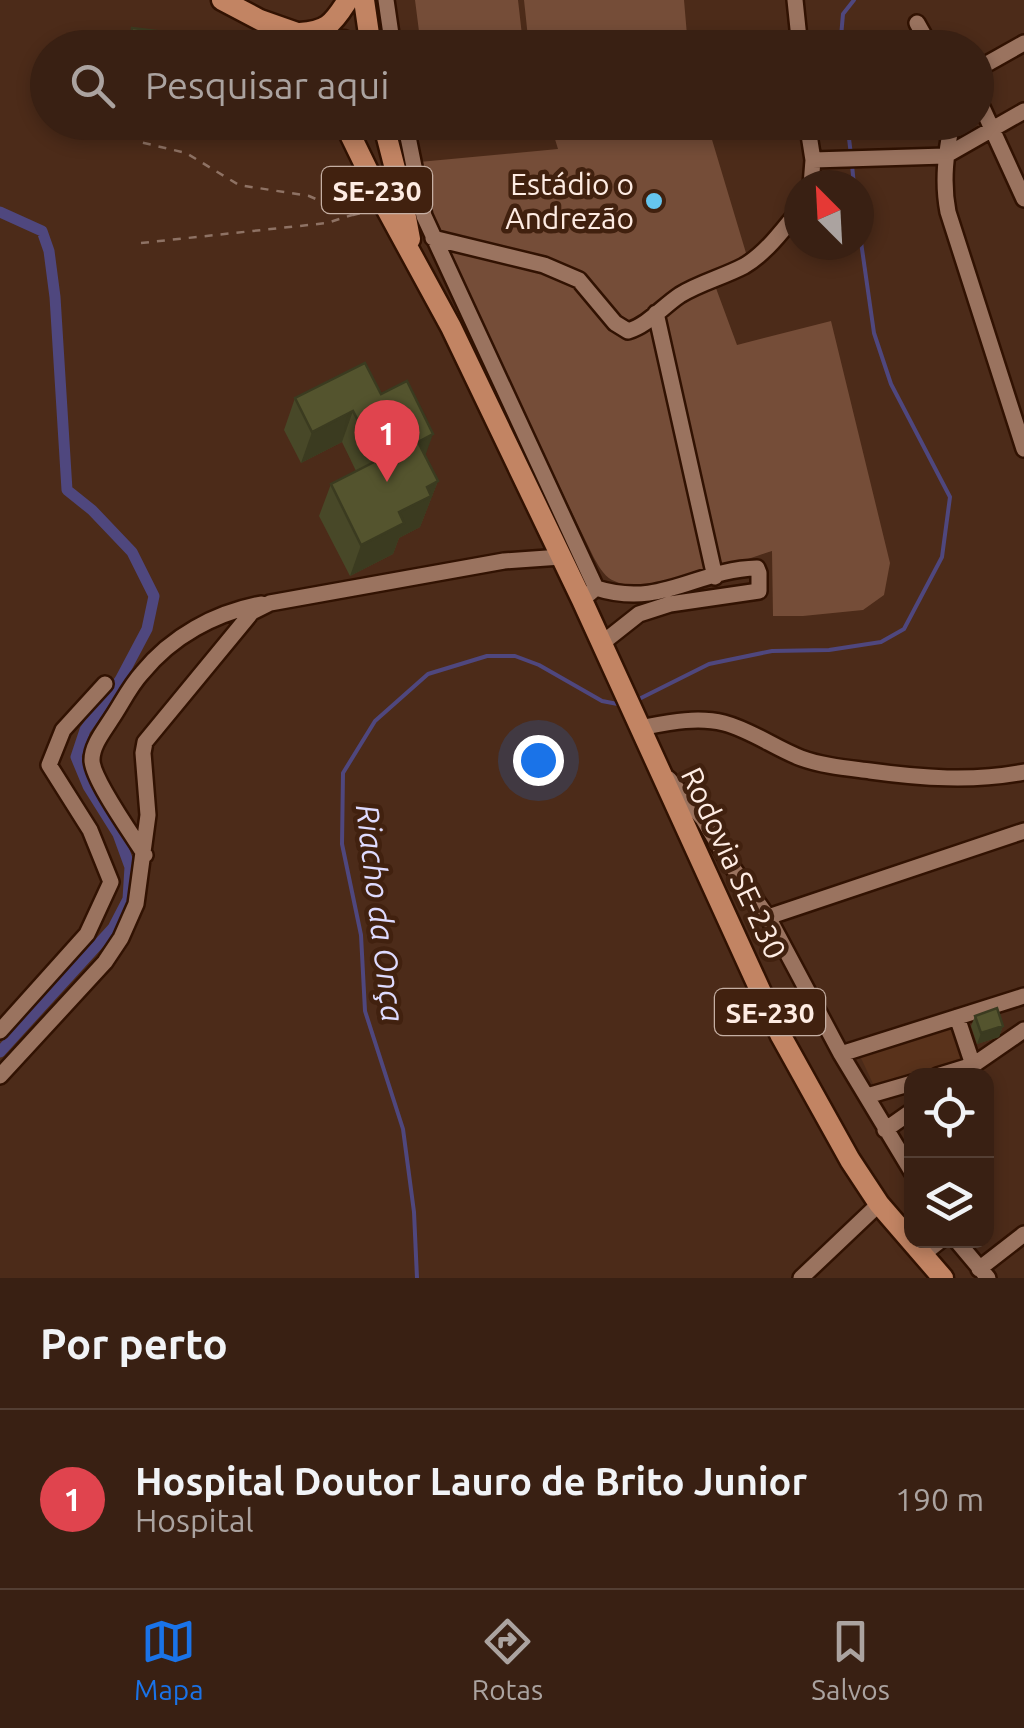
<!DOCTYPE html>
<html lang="pt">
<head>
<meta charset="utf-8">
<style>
  :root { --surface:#392013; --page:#442d21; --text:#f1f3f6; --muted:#aba3a0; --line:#533e33; --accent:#1a73e8 }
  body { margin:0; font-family:Ubuntu,sans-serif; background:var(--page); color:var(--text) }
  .controls { position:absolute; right:30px; bottom:30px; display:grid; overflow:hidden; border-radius:20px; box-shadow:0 5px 15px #0003 }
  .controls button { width:90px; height:90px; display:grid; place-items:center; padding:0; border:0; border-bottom:2px solid var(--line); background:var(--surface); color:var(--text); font:50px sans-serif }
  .compass { position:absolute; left:784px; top:170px; width:90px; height:90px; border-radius:50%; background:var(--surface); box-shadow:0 5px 15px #0003; rotate:336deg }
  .you { position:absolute; left:538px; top:760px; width:35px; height:35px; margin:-25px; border:8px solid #fff; border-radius:50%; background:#1a73e8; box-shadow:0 0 0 15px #1a73e833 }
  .badge { display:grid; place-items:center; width:65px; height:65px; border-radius:50%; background:var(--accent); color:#fff; font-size:32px; font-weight:700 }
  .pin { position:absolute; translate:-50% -82px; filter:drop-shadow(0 2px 5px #0008) }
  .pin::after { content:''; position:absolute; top:52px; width:35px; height:30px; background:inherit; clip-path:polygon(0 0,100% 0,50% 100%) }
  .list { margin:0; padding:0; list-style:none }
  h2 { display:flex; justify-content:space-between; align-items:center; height:130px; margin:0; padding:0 40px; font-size:42px }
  h2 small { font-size:32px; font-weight:400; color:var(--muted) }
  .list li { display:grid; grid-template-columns:65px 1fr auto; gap:30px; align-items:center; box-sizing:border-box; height:180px; padding:0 40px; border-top:2px solid var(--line) }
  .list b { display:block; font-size:38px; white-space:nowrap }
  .list p { margin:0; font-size:32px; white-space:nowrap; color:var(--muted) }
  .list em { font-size:32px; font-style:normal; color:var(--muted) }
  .icon { flex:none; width:55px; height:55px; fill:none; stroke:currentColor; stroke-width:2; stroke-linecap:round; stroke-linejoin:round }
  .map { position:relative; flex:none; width:1024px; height:1278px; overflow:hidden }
  .search { position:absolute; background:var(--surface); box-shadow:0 5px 15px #0003; left:30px; right:30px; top:30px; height:110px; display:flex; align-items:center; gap:25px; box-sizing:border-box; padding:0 35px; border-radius:55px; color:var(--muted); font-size:38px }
  .sheet { height:310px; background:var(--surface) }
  nav { display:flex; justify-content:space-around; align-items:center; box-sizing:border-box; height:140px; border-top:2px solid var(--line); background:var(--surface); font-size:28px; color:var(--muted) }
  nav a { display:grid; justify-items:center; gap:5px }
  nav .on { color:var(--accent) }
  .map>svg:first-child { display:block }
  .built { fill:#59321b }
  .green { fill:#754d38 }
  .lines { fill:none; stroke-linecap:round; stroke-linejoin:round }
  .stream { stroke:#4f477e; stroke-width:4 }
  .canal { stroke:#4f477e; stroke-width:11 }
  .minor-casing { stroke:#311202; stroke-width:20 }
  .major-casing { stroke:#311202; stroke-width:25 }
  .path { stroke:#8e7264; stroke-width:2.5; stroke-dasharray:8 8; stroke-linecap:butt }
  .minor { stroke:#9a735f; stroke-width:15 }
  .major { stroke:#c28463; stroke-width:20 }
  .wall { fill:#484828 }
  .shaded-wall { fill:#3b3b20 }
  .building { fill:#54542e; stroke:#3b3b20; stroke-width:2.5 }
  .poi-dot { fill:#65c5ee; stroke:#41210f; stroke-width:4 }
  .labels { text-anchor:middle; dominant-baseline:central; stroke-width:9; stroke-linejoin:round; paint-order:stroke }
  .shield { fill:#41210f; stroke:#c5afa3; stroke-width:2.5 }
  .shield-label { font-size:28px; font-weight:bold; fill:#feece3 }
  .poi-label { font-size:30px; fill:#feece3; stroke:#41210f; text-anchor:end }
  .street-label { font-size:30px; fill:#feece3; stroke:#41210f }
  .water-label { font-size:32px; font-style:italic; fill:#dedbff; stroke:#41210f }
</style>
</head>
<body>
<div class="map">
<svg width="1024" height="1278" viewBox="0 0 1024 1278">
  <rect width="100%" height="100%" fill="#4c2b19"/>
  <path class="built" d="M951,1025L964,1061L875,1088L860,1056Z"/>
  <path class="green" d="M415,0H518L523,44L494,48L421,47Z
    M524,0H684L688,47H529Z
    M550,123H707L746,253L739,260L710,272L737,345L831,321L890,563L884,595L863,610L803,616H773L772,551C733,563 649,599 612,580C603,575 598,565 593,556L445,250L430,212L419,162L558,149Z"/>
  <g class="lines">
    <path class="stream" d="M840,48L843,14L854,0
      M847,122L851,155
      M852,165L854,185
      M637,700L709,664L772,651L829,650L881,642L904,629L942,557L950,497L891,384L874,333L859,228
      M417,1278L414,1212L403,1129L365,1011L361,935L342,844L343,773L375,721L428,674L487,656H515L539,665L602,701L623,705"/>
    <path class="canal" d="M0,212L42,231L49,251L55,297L67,490L92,510L132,552L154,596L147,629L120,680L85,730L76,757L88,786L118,834L130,867L128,899L113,928L0,1052"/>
    <defs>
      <path id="minor" d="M386,0L393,48
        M795,0L800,48
        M917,23L931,48
        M976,70L1024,43
        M976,94L1024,199
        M405,122L424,216L596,588
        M807,122L813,160L811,185
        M952,122C946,153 942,181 948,212L1024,449
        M813,160L945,156L1024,111
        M433,238L544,265L579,280L615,323L628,331C648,325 662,307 680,295C699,283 723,277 744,266C765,254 784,229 799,210
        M656,313L715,577
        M589,594L596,588C662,609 697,569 757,568L759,573V591L670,604L639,614L601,644
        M639,728C666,723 696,716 724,723C751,730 775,748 801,758C823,766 847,768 870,771C921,778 973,782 1024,772
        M669,779L703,819L728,861L768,917L841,1054L912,1172
        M145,855C133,836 92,779 92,760C92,745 104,731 112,718C122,703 130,686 142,673C172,636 215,613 261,604
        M768,917L1024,831
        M0,1031L87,934L111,882L90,830L49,765L63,730L105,684
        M841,1054L1024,996
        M966,1070L1024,1030
        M0,1076L105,962L121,938L136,904L148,815L143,753L145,742L252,612L270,603L504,561L561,557
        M937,1076L973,1065L957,1017
        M867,1096L912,1083
        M885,1130L912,1111
        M956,1240L988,1278
        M922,1255L941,1240
        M979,1269L1024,1234
        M801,1278L879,1204"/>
      <path id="major" d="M222,0L260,20L314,39L329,48
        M364,0L371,48
        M300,33C326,31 332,25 346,3
        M329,48L344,41L361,48
        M344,122L385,206L451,327L582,600L781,1036L850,1160L879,1204L943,1278
        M383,122L402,196L410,239"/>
    </defs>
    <use href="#minor" class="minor-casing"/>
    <use href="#major" class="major-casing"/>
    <path class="path" d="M119,122L140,142L186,153L239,185L309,196L353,215L370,211
      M141,243L327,223L352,215"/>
    <use href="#minor" class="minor"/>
    <use href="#major" class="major"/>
  </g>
  <path class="wall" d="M132,28L180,48H125Z
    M381,394L425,456L438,481L420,527L399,538L393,554L350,576L319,516L331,484L356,471L342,442L301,463L284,430L295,398Z
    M975,1016L1003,1026L999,1037L977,1044L971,1026Z"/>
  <path class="shaded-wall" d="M353,411L342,442L301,463L312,432Z
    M433,434L422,465L418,442Z
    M438,481L420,527L399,538L393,554L350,576L361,545L427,487Z
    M1003,1026L999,1037L977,1044L981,1033Z"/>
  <path class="building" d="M132,28L182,34L180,48L129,47Z
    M365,363L381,394L407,381L433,434L418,442L438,481L427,487L431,496L399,512L404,523L361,545L331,484L378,460L353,411L312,432L295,398Z
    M997,1008L1003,1026L981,1033L975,1016Z"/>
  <circle class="poi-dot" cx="654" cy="201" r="10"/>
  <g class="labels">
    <g class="shield">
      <rect x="322" y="167" width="110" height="46" rx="8"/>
      <rect x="715" y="989" width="110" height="46" rx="8"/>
    </g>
    <g class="shield-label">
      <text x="377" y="190">SE-230</text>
      <text x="770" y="1012">SE-230</text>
    </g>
    <g class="poi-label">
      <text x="634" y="184">Estádio o<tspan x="634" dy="34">Andrezão</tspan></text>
    </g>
    <g class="street-label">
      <text transform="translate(734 863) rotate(65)">Rodovia SE-230</text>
    </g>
    <g class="water-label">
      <text transform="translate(381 913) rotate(83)">Riacho da Onça</text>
    </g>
  </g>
</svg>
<div class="controls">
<button><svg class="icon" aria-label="locate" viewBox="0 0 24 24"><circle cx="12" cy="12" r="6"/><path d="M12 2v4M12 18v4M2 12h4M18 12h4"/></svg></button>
<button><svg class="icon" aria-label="layers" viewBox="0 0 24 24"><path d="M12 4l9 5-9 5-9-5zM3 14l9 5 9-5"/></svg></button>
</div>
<svg class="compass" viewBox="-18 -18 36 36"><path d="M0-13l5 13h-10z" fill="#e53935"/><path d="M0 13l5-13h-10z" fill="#aba3a0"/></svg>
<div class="you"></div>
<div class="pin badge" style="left:387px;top:482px;background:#e0444e">1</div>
<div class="search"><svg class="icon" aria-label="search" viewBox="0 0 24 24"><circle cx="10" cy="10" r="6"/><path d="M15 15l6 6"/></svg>Pesquisar aqui</div>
</div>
<section class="sheet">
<h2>Por perto<small></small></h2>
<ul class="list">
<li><span class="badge" style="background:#e0444e">1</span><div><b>Hospital Doutor Lauro de Brito Junior</b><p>Hospital</p></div><em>190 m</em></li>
</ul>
</section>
<nav>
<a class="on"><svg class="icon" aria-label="map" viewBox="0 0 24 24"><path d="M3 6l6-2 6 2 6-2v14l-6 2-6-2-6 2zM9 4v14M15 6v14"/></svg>Mapa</a>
<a><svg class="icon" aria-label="directions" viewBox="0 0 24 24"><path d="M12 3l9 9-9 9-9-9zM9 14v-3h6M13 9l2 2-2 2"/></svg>Rotas</a>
<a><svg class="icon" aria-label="saved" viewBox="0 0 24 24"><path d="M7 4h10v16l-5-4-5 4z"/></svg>Salvos</a>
</nav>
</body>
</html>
